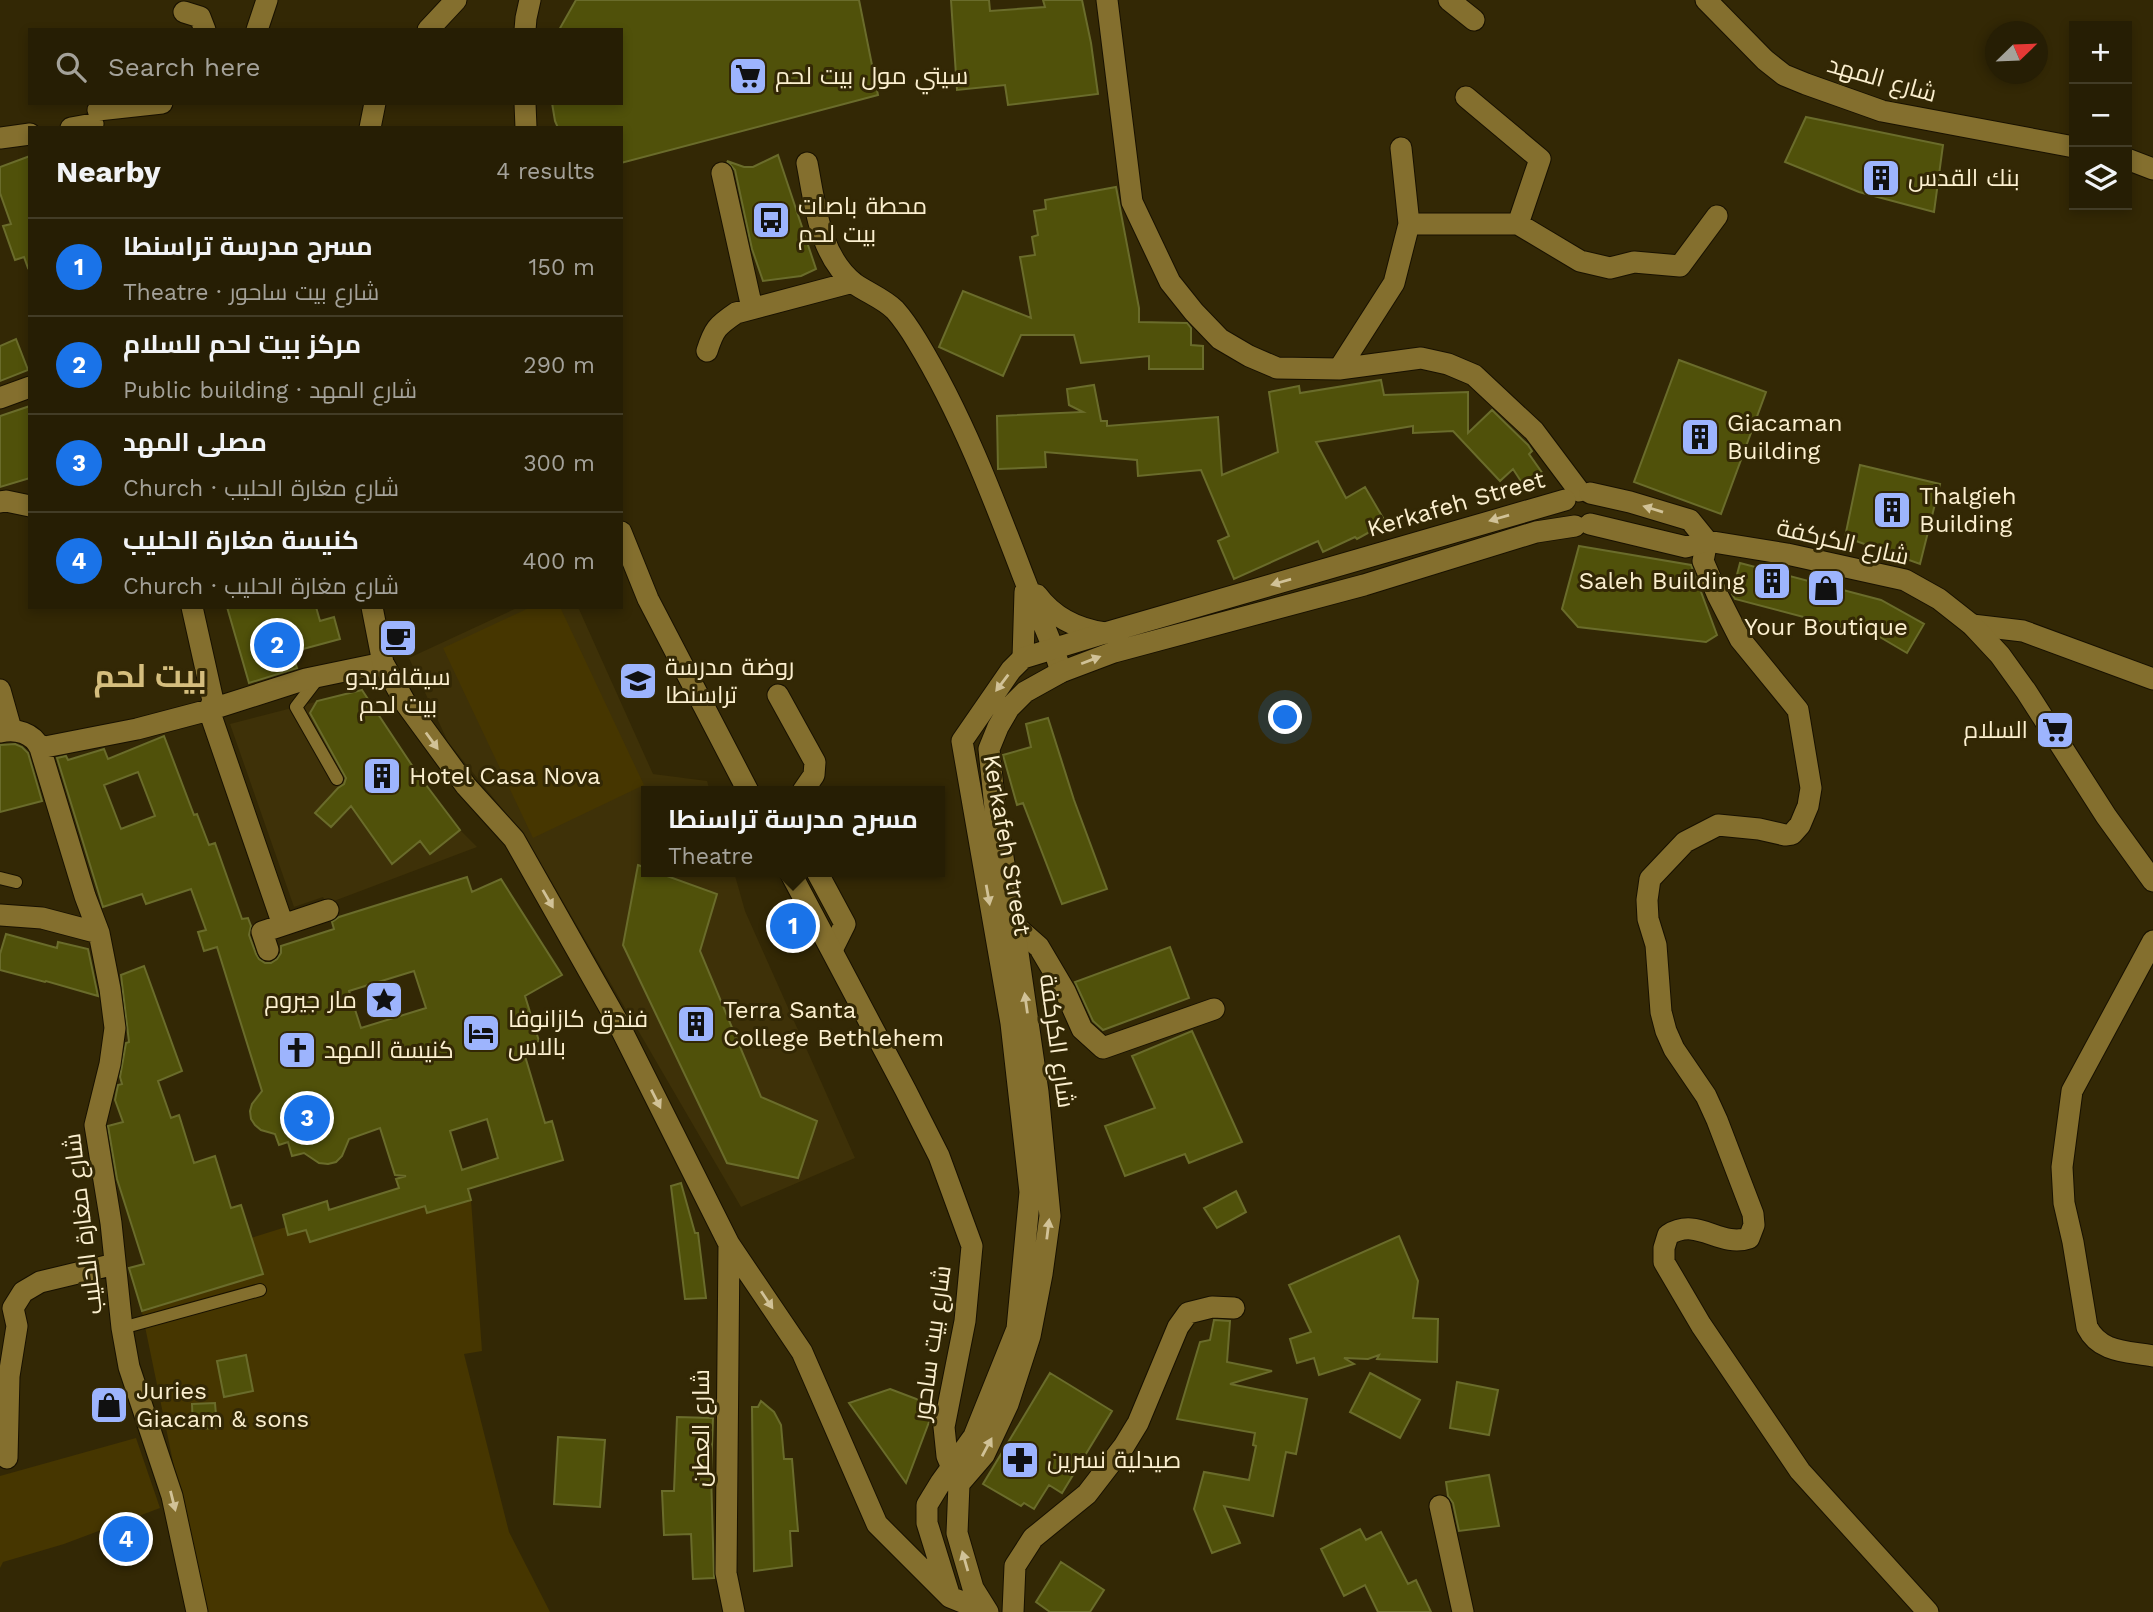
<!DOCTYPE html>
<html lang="en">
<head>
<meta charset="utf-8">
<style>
  :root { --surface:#261e04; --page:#322b13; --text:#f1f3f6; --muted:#a4a29a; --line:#423c26; --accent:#1a73e8 }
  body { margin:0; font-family:"Work Sans",Cairo,sans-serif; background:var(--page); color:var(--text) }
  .controls { position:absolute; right:21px; top:21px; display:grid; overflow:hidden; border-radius:0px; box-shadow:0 4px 10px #0003 }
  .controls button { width:63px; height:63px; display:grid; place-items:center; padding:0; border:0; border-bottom:2px solid var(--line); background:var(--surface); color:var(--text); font:35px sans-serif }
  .compass { position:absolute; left:1985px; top:21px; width:63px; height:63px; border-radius:50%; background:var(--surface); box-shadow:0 4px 10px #0003; rotate:67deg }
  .you { position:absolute; left:1286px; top:718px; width:24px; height:24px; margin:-18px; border:5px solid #fff; border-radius:50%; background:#1a73e8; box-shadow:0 0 0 10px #1a73e833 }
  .badge { display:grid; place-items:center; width:46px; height:46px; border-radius:50%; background:var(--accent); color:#fff; font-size:23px; font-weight:700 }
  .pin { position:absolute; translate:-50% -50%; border:4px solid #fff; box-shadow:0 2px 7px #0006 }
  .popup { position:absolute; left:641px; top:786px; width:304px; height:91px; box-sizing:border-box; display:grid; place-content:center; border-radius:0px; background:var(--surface); filter:drop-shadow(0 2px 5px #0005); font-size:23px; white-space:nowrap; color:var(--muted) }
  .popup b { font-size:26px; color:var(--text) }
  .popup::after { content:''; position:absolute; left:50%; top:100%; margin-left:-14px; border:14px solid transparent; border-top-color:var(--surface) }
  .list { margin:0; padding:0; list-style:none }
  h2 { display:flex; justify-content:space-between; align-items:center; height:91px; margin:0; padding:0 28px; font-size:30px }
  h2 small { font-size:23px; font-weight:400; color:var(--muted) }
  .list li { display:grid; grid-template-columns:46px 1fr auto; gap:21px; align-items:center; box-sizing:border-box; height:98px; padding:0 28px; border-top:2px solid var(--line) }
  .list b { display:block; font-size:26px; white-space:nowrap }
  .list p { margin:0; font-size:23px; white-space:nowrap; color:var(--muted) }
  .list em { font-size:23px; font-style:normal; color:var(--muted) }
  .icon { flex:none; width:38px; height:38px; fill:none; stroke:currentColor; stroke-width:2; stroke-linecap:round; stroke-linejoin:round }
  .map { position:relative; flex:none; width:2153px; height:1612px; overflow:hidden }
  .search { position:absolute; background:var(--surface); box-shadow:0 4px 10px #0003; left:28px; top:28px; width:595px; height:77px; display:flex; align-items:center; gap:18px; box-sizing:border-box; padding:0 24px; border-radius:0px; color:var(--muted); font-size:26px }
  .panel { position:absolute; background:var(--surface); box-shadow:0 4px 10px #0003; left:28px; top:126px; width:595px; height:483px; border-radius:0px }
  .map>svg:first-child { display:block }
  .built { fill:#3e3108 }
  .green { fill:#463600 }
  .building { fill:#50510a; stroke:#6a6c2b; stroke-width:2; fill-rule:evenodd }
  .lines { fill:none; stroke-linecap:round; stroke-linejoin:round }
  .lane-casing { stroke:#181101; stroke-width:14 }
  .street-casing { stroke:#181101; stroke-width:23 }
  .secondary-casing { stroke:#181101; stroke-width:23 }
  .lane { stroke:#846f2e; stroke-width:12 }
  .street { stroke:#846f2e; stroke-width:21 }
  .secondary { stroke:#846f2e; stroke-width:21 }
  .oneway { fill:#d1c297 }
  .labels { text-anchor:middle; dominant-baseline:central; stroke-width:6; stroke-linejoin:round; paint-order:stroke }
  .poi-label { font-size:24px; fill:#fbefcf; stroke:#332805; text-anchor:start }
  .street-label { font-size:24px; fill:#fbefcf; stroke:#332805 }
  .district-label { font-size:32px; font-weight:bold; fill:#d5be7e; stroke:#332805 }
</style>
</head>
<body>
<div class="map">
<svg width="2153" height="1612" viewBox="0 0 2153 1612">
  <rect width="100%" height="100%" fill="#332805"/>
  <path class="built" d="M519,607H578L653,774L707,781L710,791H646V872H734L745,911L855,1158L741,1207L526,838L448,742L409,658Z
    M362,690L417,773L460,830L477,847L326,904L323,897L294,907L230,724Z"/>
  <path class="green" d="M531,607H560L644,785L533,838L443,648Z
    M471,1200L482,1351L464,1354L509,1532L550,1612H204L142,1312L262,1274L251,1238L286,1227L289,1235L306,1230L310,1242L425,1206L427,1213Z
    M136,1438L160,1508L64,1544L3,1562L0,1568V1476Z"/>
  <path class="building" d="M576,0H859L878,95L621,163V128H558L555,121L552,103H621V30H559Z
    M951,0H989L990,11L1045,7L1043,0H1082L1091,43L1098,94L1008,105L1005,85L957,90Z
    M1806,117L1943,145L1934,212L1859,192L1785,162Z
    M778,155L816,269L801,276L763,281L752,249L735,170L727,161L744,167H753Z
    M30,156V267L28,268L24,257L15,260L3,226L11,224L0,193V167Z
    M1116,187L1139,308V322L1187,323L1191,328V345L1203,346V369H1149V356L1081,363L1074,335H1021L1003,376L939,347L963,291L1031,318L1020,257L1035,255L1032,237L1038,235L1034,211L1046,209L1045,200Z
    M16,339L28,370L0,381V346Z
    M1679,360L1766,392L1721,514L1634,482Z
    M1381,380L1384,395L1468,392V433L1492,410L1528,445L1532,451L1529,454L1543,474L1524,486L1513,469L1500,481L1453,431L1413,433V426L1316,442L1346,498L1365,487L1386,523L1357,539L1355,537L1323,552L1318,541L1234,579L1218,541L1229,536L1201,470L1138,476L1137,460L1045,452L1046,467L998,469L997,416L1083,412L1069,405L1067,389L1094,385L1101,421H1107V426L1218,417L1222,475L1278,452L1269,392L1299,386L1300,393Z
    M30,406V478L0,487V416Z
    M1860,465L1940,484L1920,564L1845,537Z
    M1579,546L1691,565L1717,635L1706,642L1578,627L1562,609Z
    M1740,563L1881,600L1924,624L1907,653L1861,626L1857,631L1735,599L1732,594Z
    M227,607H316L320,621L334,617L340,639L292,652L297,668L249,683Z
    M362,690L417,773L460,830L430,854L420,841L392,864L351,806L331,827L315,813L338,788L344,784L346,778L310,713L317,701Z
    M1048,718L1074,800L1107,889L1062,904L1023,803L1017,805L1003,755L1031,747L1026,724Z
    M164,736L194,815L197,814L209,845L215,843L242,919L248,918L251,926L249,935L256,954L259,959L265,963H271L277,959L281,953V946L334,929L332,922L339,917L467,877L472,892L501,879L562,975L525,996L539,1041L522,1046L545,1123L552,1121L563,1160L468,1189L471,1200L427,1213L425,1206L310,1242L306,1230L288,1235L283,1215L327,1201L329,1210L399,1188L396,1179L406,1176L395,1175L380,1128L349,1139L342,1156L336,1162L328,1164L319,1163L304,1153L292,1156L288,1142L279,1145L275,1134L261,1130L255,1125L251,1119L250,1111L252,1104L262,1091L217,947L204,951L198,932L206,930L191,889L146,904L142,894L103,907L57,758L66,756L68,760L104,749L108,759ZM138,772L155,816L121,829L104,785ZM414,971L426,1008L361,1028L349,991ZM487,1119L498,1158L462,1170L450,1131Z
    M15,744L22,747L28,753L42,801L0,812V745Z
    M638,865L646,868V872H656L717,894L700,951L761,1097L817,1121L798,1178L727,1163L623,945Z
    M6,934L57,948L58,942L88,949L98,996L46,981L45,982L0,970V954Z
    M1170,947L1189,998L1103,1030L1093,1021L1075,982Z
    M144,966L182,1071L158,1081L171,1118L179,1115L194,1163L215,1156L231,1208L241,1205L263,1274L142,1311L129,1268L144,1264L117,1179L108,1126L123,1122L115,1100L118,1085L122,1084L120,1077L126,1043L129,1042L121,975Z
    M1192,1031L1242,1142L1189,1163L1185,1154L1125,1176L1105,1126L1155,1108L1132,1056Z
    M681,1183L695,1233H698L706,1298L685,1299L671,1186Z
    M1236,1191L1246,1212L1217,1228L1204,1208Z
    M1399,1236L1418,1281L1413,1318L1438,1319L1437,1362L1377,1359L1379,1355L1368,1359L1344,1358L1354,1364L1319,1375L1314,1358L1297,1363L1290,1339L1311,1332L1289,1285Z
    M1214,1320L1230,1321L1227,1362L1272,1371L1230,1384L1307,1399L1296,1454L1286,1452L1273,1516L1224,1506L1240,1543L1212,1553L1194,1509L1204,1472L1249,1480L1256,1446L1253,1445L1255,1433L1177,1419L1200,1342L1210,1340Z
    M246,1355L253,1391L224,1397L217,1361Z
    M1050,1373L1112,1411L1062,1493L1049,1485L1034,1509L1024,1503L1021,1506L983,1484Z
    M1370,1373L1420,1400L1400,1438L1350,1412Z
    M1457,1382L1498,1390L1489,1435L1450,1428Z
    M890,1389L935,1406L906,1483L849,1403Z
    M761,1401L774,1412L781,1425L784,1459H792L798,1531H790L792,1566L754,1571L752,1407H758Z
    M215,1403L217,1428L193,1429L192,1404Z
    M677,1417L713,1418L711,1473L714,1578L693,1579L691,1534L664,1535L662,1491H674Z
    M558,1437L605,1440L600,1507L554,1504Z
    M1489,1475L1499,1526L1459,1531L1453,1503L1448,1496L1446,1482Z
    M1360,1529L1366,1540L1381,1532L1408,1584L1416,1580L1431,1612H1378L1365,1585L1344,1596L1321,1549Z
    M1061,1562L1104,1590L1090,1612H1050L1036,1602Z"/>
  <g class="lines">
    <defs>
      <path id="lane" d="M319,677L296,707L337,779
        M0,878L16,882
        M122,1328L260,1290"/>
      <path id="street" d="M1107,0L1132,202L1170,282L1194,312L1220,339L1249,356L1277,368L1339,369L1421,358L1448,364L1474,375L1534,431L1579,491
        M1449,0L1474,20
        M184,12L200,17L205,30
        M257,30L267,0
        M1466,97L1540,159L1518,224
        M98,110L162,103
        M71,128L93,124
        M0,138L30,134
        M1401,148L1409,224
        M807,163C815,204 819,256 855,284C868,293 884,299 895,310C903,319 911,331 917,341C962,415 993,497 1024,578C1036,610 1052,639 1061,672
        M722,173L752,308
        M707,351C714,329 717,326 736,313L853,282
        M1339,369L1394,283L1409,224H1518L1580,261L1610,268L1634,262L1680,266L1717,216
        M0,398L30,387
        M0,502L6,501L30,506
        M1707,541L1703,561L1718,596L1740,639L1798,710L1811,788L1808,806L1800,825L1792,834L1785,835L1759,829L1718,825L1685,842L1650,879L1647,900L1648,919L1656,945L1661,1012L1666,1031L1674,1049L1706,1096L1717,1120L1753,1214L1754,1225L1749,1238C1719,1248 1698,1216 1668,1235L1664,1248V1262L1701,1325L1800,1471L1928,1612
        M1037,595C1054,618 1077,629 1105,633
        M192,607L213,701L209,710L283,925
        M1972,625L2023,631L2153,679
        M1023,658L1025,592
        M0,690L11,729
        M778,695L815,762L814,775L803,791
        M0,732C16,728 33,733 40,748L137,729L209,710L306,679L383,663
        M40,748L85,896L99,933L110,989L115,1028L110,1064L95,1125L111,1223L122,1328L129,1367L172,1496L197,1612
        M817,872L845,924L832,950
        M0,915L42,918L99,933
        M1003,925H1014L1039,947L1065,991L1082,1029L1103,1048L1214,1009
        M2153,941L2072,1091L2062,1167L2064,1203L2073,1242L2087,1327C2100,1353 2127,1351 2153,1356
        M268,950L262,932L328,910
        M7,1458L9,1376L17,1326L13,1308L23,1292L40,1282L115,1264
        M1440,1506L1463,1612
        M1013,1612L1015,1566L1033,1538L1087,1494L1124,1446L1138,1423L1178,1327L1188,1313L1212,1307L1234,1308"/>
      <path id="secondary" d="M1706,0L1765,60L1784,75L1806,84L1882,111L2074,147
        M428,30L456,0
        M525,30L526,18L530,0
        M525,103L526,128
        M370,128L375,103
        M2127,159L2153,169
        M1590,493L1630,502L1690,520L1707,541
        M1590,524L1686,547L1707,541L1787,554L1905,580L1939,599L1972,625L2000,655L2026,691L2106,816L2153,881
        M621,532L648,599L748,791
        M372,607L383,663L406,704L466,786L514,839L616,1019L729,1244L802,1352L877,1524L950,1597L987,1612
        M790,872L906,1091L939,1156L972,1246L965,1321L944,1427L947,1456L955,1475
        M729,1244L726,1573L734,1612
        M950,1597L927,1523V1505L941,1482L974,1436L1017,1329L1030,1192L1011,1023L962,741L1011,670L1023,658L1105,633L1565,500
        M988,1612L973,1588L957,1533L959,1484L984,1455L1008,1404L1030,1336L1042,1274L1050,1216L1038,1092L1014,925L995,808L989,749L998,727L1009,708L1025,692L1061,672L1114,652L1364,585L1536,532L1575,526"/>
    </defs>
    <use href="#lane" class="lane-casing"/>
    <use href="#street" class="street-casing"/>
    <use href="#secondary" class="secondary-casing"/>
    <use href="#lane" class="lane"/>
    <use href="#street" class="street"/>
    <use href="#secondary" class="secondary"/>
  </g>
  <defs><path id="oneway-solid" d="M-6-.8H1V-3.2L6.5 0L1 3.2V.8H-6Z" transform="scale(1.75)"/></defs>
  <g class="oneway">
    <use href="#oneway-solid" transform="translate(1653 509) rotate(-163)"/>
    <use href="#oneway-solid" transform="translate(1499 518) rotate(164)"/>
    <use href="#oneway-solid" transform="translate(1281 582) rotate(164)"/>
    <use href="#oneway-solid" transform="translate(1091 660) rotate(-21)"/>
    <use href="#oneway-solid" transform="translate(1002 683) rotate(127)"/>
    <use href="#oneway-solid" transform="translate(432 741) rotate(54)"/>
    <use href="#oneway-solid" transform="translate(988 895) rotate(80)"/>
    <use href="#oneway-solid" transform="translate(548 899) rotate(60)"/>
    <use href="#oneway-solid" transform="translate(1026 1003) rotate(-98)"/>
    <use href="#oneway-solid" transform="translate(656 1099) rotate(63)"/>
    <use href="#oneway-solid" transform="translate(1048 1229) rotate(-83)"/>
    <use href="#oneway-solid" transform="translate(767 1300) rotate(56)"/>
    <use href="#oneway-solid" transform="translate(987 1447) rotate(-62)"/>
    <use href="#oneway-solid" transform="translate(173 1501) rotate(76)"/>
    <use href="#oneway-solid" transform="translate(965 1561) rotate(-106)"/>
  </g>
  <defs>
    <symbol id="supermarket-square" viewBox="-11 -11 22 22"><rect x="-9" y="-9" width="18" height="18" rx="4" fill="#9db4fd" stroke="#332805"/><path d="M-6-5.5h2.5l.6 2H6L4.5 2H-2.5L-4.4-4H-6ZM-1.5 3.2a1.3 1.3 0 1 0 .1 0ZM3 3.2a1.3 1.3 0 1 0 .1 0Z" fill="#111"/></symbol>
    <symbol id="building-square" viewBox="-11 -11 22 22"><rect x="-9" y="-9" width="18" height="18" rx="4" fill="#9db4fd" stroke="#332805"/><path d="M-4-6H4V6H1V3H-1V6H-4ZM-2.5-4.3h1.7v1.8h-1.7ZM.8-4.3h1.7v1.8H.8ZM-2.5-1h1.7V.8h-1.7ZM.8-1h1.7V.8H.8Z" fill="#111"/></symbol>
    <symbol id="bus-square" viewBox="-11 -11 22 22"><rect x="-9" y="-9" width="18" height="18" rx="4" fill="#9db4fd" stroke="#332805"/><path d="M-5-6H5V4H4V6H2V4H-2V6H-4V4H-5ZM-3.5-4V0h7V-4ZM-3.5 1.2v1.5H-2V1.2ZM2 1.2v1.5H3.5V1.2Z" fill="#111"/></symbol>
    <symbol id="shop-square" viewBox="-11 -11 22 22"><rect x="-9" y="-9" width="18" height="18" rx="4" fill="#9db4fd" stroke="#332805"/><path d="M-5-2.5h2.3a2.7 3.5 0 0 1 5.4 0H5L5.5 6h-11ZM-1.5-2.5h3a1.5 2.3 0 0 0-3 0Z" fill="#111"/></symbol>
    <symbol id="cafe-square" viewBox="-11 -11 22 22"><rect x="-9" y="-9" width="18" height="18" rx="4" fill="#9db4fd" stroke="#332805"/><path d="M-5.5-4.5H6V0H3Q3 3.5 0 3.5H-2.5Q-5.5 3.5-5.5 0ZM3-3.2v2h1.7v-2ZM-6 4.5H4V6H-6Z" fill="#111"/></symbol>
    <symbol id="school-square" viewBox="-11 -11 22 22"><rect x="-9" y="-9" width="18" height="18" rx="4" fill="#9db4fd" stroke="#332805"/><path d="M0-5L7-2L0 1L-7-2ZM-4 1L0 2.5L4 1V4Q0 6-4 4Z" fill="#111"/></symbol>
    <symbol id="sight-square" viewBox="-11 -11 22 22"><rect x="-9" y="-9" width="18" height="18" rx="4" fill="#9db4fd" stroke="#332805"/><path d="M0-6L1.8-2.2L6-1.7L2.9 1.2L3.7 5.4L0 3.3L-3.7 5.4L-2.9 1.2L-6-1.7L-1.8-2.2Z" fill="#111"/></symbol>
    <symbol id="hotel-square" viewBox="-11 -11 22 22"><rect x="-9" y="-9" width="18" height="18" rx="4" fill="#9db4fd" stroke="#332805"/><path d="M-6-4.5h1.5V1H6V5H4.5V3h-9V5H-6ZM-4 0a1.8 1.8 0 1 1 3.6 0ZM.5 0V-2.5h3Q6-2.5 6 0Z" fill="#111"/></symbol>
    <symbol id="church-square" viewBox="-11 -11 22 22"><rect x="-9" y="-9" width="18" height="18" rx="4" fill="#9db4fd" stroke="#332805"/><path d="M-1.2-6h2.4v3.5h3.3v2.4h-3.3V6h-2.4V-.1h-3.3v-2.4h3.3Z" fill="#111"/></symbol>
    <symbol id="pharmacy-square" viewBox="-11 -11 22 22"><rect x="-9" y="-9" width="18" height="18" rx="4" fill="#9db4fd" stroke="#332805"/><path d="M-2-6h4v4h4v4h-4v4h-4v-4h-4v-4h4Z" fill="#111"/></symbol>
  </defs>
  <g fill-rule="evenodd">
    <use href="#supermarket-square" x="726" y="54" width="44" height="44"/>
    <use href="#building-square" x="1859" y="156" width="44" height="44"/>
    <use href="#bus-square" x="749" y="198" width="44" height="44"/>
    <use href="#building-square" x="1678" y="415" width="44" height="44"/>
    <use href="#building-square" x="1870" y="488" width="44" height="44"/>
    <use href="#building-square" x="1750" y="559" width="44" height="44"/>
    <use href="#shop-square" x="1804" y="566" width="44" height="44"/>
    <use href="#cafe-square" x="376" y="616" width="44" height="44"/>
    <use href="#school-square" x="616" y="659" width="44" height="44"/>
    <use href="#supermarket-square" x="2033" y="708" width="44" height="44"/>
    <use href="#building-square" x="360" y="754" width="44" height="44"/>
    <use href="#sight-square" x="362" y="978" width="44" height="44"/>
    <use href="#building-square" x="674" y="1002" width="44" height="44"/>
    <use href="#hotel-square" x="459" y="1011" width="44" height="44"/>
    <use href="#church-square" x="275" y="1028" width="44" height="44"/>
    <use href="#shop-square" x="87" y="1383" width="44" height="44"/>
    <use href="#pharmacy-square" x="998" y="1438" width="44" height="44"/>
  </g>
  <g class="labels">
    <g class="poi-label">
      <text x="775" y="76">سيتي مول بيت لحم</text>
      <text x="1908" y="178">بنك القدس</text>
      <text x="798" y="206">محطة باصات<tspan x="798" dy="28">بيت لحم</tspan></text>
      <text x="1727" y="423">Giacaman<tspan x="1727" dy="28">Building</tspan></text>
      <text x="1919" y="496">Thalgieh<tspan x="1919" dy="28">Building</tspan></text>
      <text x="1745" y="581" text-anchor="end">Saleh Building</text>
      <text x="1826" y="627" text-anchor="middle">Your Boutique</text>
      <text x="665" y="667">روضة مدرسة<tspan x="665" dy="28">تراسنطا</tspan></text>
      <text x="398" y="677" text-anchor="middle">سيقافريدو<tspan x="398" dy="28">بيت لحم</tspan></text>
      <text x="2028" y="730" text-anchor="end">السلام</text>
      <text x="409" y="776">Hotel Casa Nova</text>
      <text x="357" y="1000" text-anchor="end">مار جيروم</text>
      <text x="723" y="1010">Terra Santa<tspan x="723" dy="28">College Bethlehem</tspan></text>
      <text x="508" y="1019">فندق كازانوفا<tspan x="508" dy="28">بالاس</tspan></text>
      <text x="324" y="1050">كنيسة المهد</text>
      <text x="136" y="1391">Juries<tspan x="136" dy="28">Giacam &amp; sons</tspan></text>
      <text x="1047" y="1460">صيدلية نسرين</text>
    </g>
    <g class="street-label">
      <text transform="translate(1882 79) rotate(16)">شارع المهد</text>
      <text transform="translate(1456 504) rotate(-16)">Kerkafeh Street</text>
      <text transform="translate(1843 542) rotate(13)">شارع الكركفة</text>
      <text transform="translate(1007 845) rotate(80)">Kerkafeh Street</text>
      <text transform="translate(1057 1041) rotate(82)">شارع الكركفة</text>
      <text transform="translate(83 1224) rotate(-97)">شارع مغارة الحليب</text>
      <text transform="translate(932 1343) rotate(-82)">شارع بيت ساحور</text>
      <text transform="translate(701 1428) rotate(-90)">شارع العطن</text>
    </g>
    <g class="district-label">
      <text x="150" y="676">بيت لحم</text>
    </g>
  </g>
</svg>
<div class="controls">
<button>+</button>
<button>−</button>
<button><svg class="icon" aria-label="layers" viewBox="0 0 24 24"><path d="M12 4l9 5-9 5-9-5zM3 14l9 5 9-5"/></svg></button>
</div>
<svg class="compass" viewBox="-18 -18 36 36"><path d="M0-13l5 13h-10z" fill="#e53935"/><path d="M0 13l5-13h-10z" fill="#a4a29a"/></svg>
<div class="you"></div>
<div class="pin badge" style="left:793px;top:926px">1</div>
<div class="popup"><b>مسرح مدرسة تراسنطا</b>Theatre</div>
<div class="pin badge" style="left:277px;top:645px">2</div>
<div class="pin badge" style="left:307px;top:1118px">3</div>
<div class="pin badge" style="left:126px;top:1539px">4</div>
<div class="search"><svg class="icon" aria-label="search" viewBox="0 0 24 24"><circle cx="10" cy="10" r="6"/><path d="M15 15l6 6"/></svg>Search here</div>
<section class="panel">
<h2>Nearby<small>4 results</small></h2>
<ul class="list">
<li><span class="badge">1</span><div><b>مسرح مدرسة تراسنطا</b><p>Theatre · شارع بيت ساحور</p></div><em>150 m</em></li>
<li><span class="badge">2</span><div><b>مركز بيت لحم للسلام</b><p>Public building · شارع المهد</p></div><em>290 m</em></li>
<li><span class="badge">3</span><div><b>مصلى المهد</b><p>Church · شارع مغارة الحليب</p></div><em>300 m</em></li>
<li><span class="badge">4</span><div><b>كنيسة مغارة الحليب</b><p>Church · شارع مغارة الحليب</p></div><em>400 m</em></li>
</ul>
</section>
</div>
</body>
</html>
